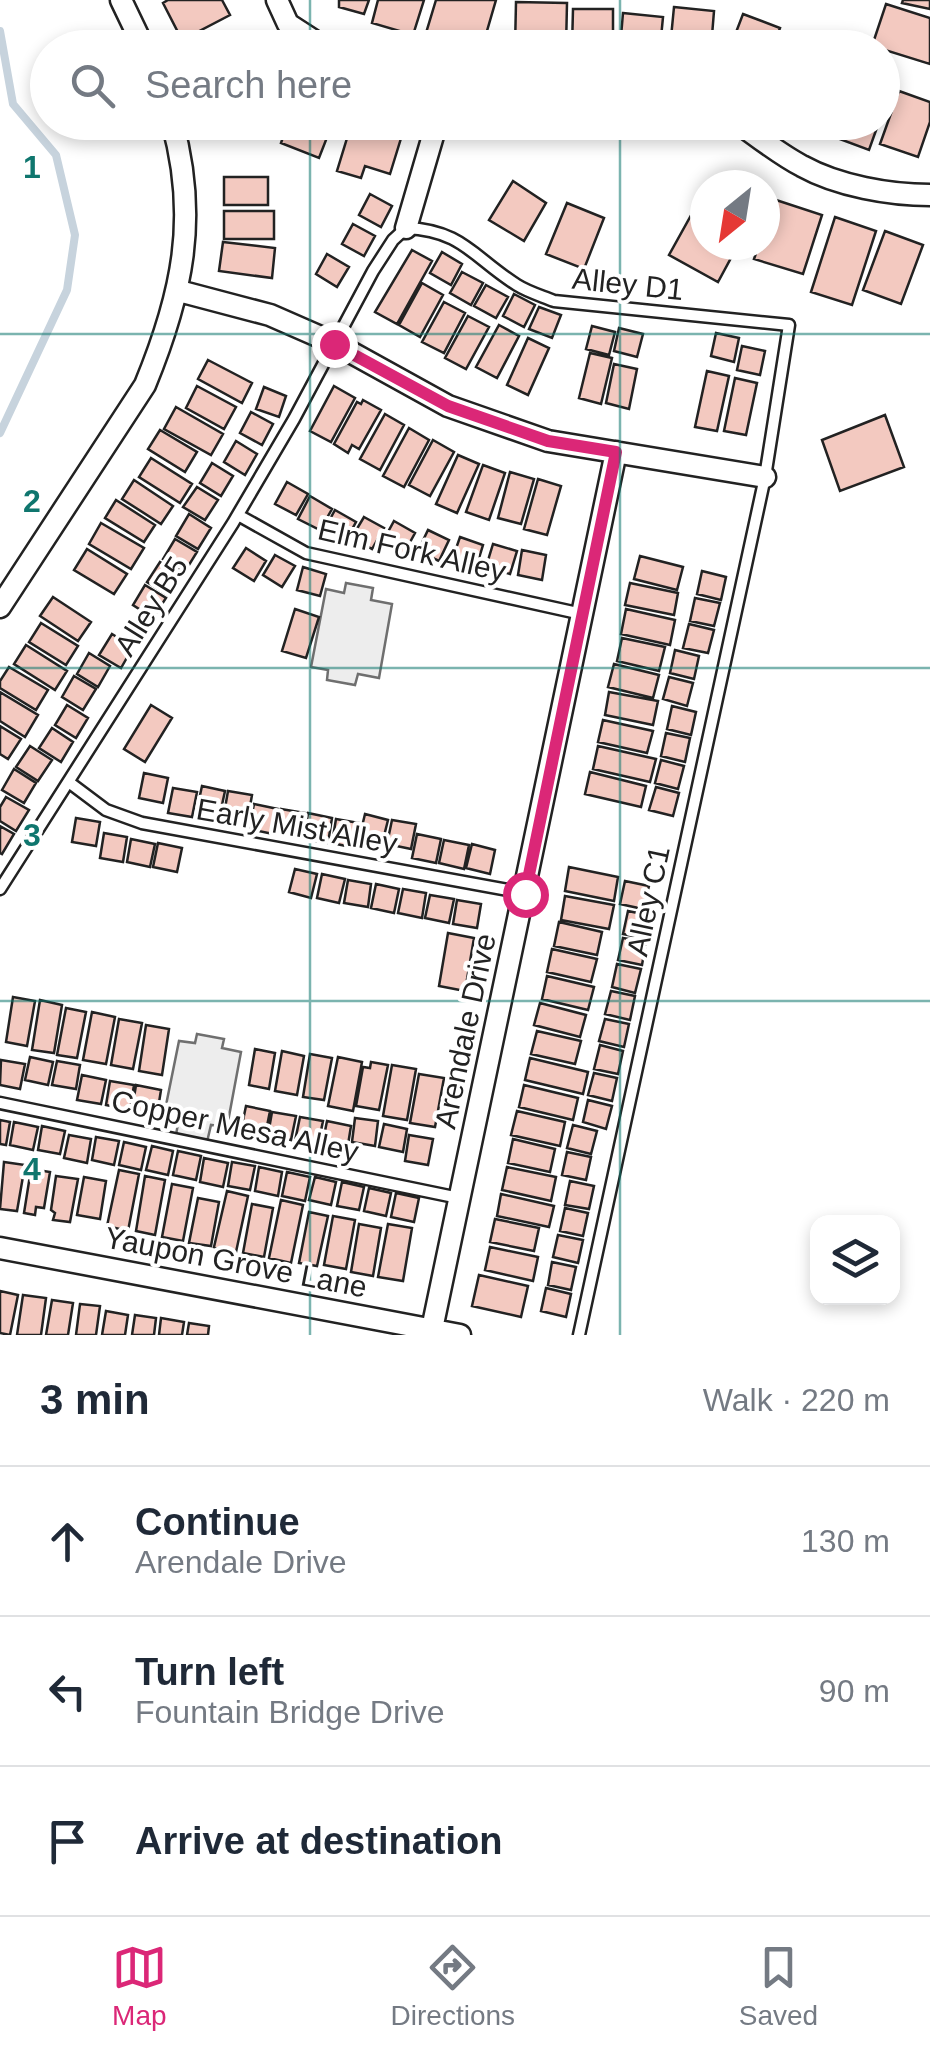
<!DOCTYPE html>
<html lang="en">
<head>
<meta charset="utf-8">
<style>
  :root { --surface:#fff; --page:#f6f6f7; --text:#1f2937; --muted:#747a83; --line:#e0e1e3; --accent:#db2777 }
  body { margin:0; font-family:Helvetica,sans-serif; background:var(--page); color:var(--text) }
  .controls { position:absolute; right:30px; bottom:30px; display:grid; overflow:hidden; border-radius:20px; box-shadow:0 5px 15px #0003 }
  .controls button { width:90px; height:90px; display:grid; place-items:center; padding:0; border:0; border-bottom:2px solid var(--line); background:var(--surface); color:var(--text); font:50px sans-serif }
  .compass { position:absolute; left:690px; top:170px; width:90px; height:90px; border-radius:50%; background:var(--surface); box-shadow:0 5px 15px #0003; rotate:210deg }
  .stop { position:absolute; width:30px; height:30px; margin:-22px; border:8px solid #db2777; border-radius:50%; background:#fff }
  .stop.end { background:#db2777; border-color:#fff; box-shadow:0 2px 10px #0008 }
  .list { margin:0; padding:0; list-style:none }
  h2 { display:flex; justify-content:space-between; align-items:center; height:130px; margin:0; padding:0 40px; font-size:42px }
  h2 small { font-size:32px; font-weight:400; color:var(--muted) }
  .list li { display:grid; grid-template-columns:65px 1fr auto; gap:30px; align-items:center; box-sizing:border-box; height:150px; padding:0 40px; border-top:2px solid var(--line) }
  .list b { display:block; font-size:38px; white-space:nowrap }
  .list p { margin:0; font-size:32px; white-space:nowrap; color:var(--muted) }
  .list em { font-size:32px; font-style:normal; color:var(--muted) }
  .icon { flex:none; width:55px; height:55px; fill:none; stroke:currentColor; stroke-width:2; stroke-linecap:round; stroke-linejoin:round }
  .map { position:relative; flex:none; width:930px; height:1335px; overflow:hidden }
  .search { position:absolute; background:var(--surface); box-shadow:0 5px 15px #0003; left:30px; right:30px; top:30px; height:110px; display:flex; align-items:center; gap:25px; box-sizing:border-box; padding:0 35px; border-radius:55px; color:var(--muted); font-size:38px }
  .sheet { height:580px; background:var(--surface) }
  nav { display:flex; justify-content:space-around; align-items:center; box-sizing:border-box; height:140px; border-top:2px solid var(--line); background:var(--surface); font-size:28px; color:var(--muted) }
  nav a { display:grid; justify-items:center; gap:5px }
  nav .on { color:var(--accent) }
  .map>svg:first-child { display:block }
  .parking { fill:#ededed; stroke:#6f6f6f; stroke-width:2.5 }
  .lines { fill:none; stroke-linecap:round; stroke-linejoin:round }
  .stream { stroke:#c7d3dd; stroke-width:8 }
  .building { fill:#f3c9c0; stroke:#222; stroke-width:2.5 }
  .lane-casing { stroke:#222; stroke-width:15 }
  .street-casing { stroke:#222; stroke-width:25 }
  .lane { stroke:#fff; stroke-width:10 }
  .street { stroke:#fff; stroke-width:20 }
  .route { stroke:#db2777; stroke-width:12 }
  .grid { fill:none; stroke:#0f766e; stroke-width:2.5; stroke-opacity:0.55 }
  .labels { text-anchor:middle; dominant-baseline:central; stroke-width:8; stroke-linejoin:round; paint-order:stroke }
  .street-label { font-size:30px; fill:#222; stroke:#fff }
  .grid-label { font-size:32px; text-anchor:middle; font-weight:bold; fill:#0f766e; stroke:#fff; stroke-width:8; stroke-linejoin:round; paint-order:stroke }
</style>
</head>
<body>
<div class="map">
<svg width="930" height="1335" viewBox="0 0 930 1335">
  <rect width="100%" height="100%" fill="#fff"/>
  <path class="parking" d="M346,583L373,588L371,600L392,604L379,678L358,674L355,685L327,680L328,670L311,667L326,589L344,593Z
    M197,1034L224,1039L222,1048L241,1052L227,1127L211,1125L207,1142L176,1135L179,1118L164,1115L179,1041L195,1043Z"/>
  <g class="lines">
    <path class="stream" d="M0,31L13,104L56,155L75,235L67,290L0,433"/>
  </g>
  <path class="building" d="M168,0H222L230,15L182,40L163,3Z
    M339,0H369L364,14L339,7Z
    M378,0H424L413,35L372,23Z
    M436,0H496L482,48H439L423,43Z
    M903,0H930V9L902,3Z
    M516,2L567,3L566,48H515Z
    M886,4L930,18V64L872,46Z
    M674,7L714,11L711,48H670Z
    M573,9H613V48H572Z
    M623,13L663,17L660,48H620Z
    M743,14L780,28L773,48H730Z
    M882,73L896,78L882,114Z
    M899,91L930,102V122L918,157L880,144Z
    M219,122H253L244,133L233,123L226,129Z
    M288,122H333L319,158L281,143Z
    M352,122H406L390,174L365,166L361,178L337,171Z
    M834,122H879L869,150L829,135Z
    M224,177H268V205H224Z
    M513,181L546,203L524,241L489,220Z
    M704,192L705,245H738L718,282L669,255Z
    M370,194L392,206L381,227L359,215Z
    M773,199L822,215L803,274L754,259L759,245H765V225Z
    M567,203L604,218L584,269L546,254Z
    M224,211H274V239H224Z
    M835,217L876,231L852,305L811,292Z
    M353,224L375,236L364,256L342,244Z
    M885,231L923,245L901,304L863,290Z
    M223,242L275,248L272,278L219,271Z
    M412,250L432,261L397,324L375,312Z
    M442,252L462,264L451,285L430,273Z
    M327,254L349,267L337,287L316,274Z
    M462,272L483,283L471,305L450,293Z
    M422,283L443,295L420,337L399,325Z
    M486,285L508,297L496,318L474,306Z
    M514,294L535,305L524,327L503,316Z
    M444,302L465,313L444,353L422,342Z
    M539,307L561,315L552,338L529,329Z
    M468,316L489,327L466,369L445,358Z
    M499,325L519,336L497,378L476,367Z
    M592,326L615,332L609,355L586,349Z
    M619,328L643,334L637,357L614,351Z
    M716,333L739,338L734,362L711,356Z
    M528,338L549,348L528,395L507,385Z
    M742,346L765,351L760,375L737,370Z
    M590,353L612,358L601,404L579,398Z
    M208,360L252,383L242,403L198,379Z
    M614,364L637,369L629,409L606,403Z
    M707,371L729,376L717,431L695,427Z
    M735,378L757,383L746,435L724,431Z
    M197,386L236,407L224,429L186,408Z
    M334,386L355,398L331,442L310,431Z
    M264,387L286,396L279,417L256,409Z
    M363,400L381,410L359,449L352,445L348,453L334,444L357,402L361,404Z
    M176,407L223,434L211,455L164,429Z
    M251,412L273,424L262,445L240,433Z
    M385,414L404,425L380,470L360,459Z
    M885,415L904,467L840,491L822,440Z
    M409,428L429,440L404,487L383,476Z
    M160,430L197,452L185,472L148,449Z
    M433,440L454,452L430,496L409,485Z
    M236,441L257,454L245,475L224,462Z
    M458,455L479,464L457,513L436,504Z
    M151,458L192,484L180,503L139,477Z
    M212,463L233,476L221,496L200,483Z
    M483,465L505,473L489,520L466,512Z
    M510,472L534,479L521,524L498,518Z
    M538,479L561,486L547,535L524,529Z
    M134,480L173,506L161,524L122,499Z
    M287,482L308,494L296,515L275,504Z
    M197,487L218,500L205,520L183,507Z
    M310,496L332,509L320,530L298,519Z
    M116,500L155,525L144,542L105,518Z
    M335,510L356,522L344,544L323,532Z
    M189,514L211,528L198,549L176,536Z
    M364,517L384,528L372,549L352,537Z
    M394,521L415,533L403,555L382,543Z
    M101,523L144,548L131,569L89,544Z
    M428,530L449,540L439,561L418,551Z
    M460,537L483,545L476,568L452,560Z
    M175,539L197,552L184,573L163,559Z
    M493,544L517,551L510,574L486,567Z
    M246,548L266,561L254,581L233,568Z
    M87,549L127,574L114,594L74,570Z
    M522,550L546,555L542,580L518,575Z
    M275,555L295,566L282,587L263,575Z
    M640,556L683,567L677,590L634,579Z
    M160,562L181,575L168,595L147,582Z
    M303,567L326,574L320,596L297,590Z
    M702,571L726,577L721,600L697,594Z
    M630,583L678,593L674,615L625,605Z
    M145,585L166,598L153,618L133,605Z
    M53,597L91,622L78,641L40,616Z
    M695,598L720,603L714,626L690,621Z
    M295,609L319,617L306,658L282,651Z
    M626,609L675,620L670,645L621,634Z
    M41,623L78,646L66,665L29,642Z
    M689,624L714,630L708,653L683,648Z
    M112,634L133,647L121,668L99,655Z
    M622,638L665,647L659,671L617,661Z
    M26,645L67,671L55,690L14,664Z
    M675,650L699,656L694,679L670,673Z
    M89,653L110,666L98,687L77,674Z
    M614,664L659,675L653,698L608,687Z
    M9,667L48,690L36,710L0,688V681Z
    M74,676L96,689L83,710L62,697Z
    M669,677L693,683L687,706L663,699Z
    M0,692L38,715L25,737L0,721Z
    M609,692L658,701L653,725L605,715Z
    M67,705L88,718L76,738L55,725Z
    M151,705L172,718L145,762L124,749Z
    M672,706L696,712L691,735L667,729Z
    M603,720L653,731L647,753L598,742Z
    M0,726L21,739L8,759L0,754Z
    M52,728L73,742L61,762L39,748Z
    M666,733L690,738L685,762L661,756Z
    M30,746L52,760L38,781L16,767Z
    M598,746L656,759L650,782L593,769Z
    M661,760L684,766L678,789L655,783Z
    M14,769L36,783L24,803L2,790Z
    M590,772L646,786L641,807L585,794Z
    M144,773L168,778L163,803L139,798Z
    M202,786L225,791L220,814L197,809Z
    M656,787L679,793L673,816L649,810Z
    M173,788L197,792L192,817L168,813Z
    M228,791L252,795L248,818L224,814Z
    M6,797L29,810L16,831L0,821V807Z
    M254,804L278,809L273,834L249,829Z
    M281,809L305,813L300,838L277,833Z
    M308,813L332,818L328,843L304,839Z
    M365,814L388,820L382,844L359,839Z
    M76,818L100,822L96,846L72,842Z
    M336,819L359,823L355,848L332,843Z
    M392,820L416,824L411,849L387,844Z
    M0,826L14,834L2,854L0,853Z
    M104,833L127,837L123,862L100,858Z
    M417,834L441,839L436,863L412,858Z
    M131,839L155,844L150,867L127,862Z
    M444,840L469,845L464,869L439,863Z
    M158,843L182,848L177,872L153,867Z
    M472,844L495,850L490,874L466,868Z
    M569,867L618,877L614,901L565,891Z
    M295,869L317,874L311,898L289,892Z
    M322,874L345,879L339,903L317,898Z
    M348,880L371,884L368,907L344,903Z
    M625,881L649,886L643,909L620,904Z
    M376,884L399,889L394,913L371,908Z
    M403,889L426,893L422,918L398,913Z
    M430,895L454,899L449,923L425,918Z
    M565,896L614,905L609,929L561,920Z
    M457,900L481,904L477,928L453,924Z
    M628,911L652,916L648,939L623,934Z
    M559,922L602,932L597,955L554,946Z
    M448,933L474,938L465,991L439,986Z
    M623,938L646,942L642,965L618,960Z
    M552,949L597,959L591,982L547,972Z
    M617,964L641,969L635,993L612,987Z
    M547,976L594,987L588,1010L542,999Z
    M611,991L635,996L630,1020L605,1014Z
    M13,997L35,1001L27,1046L6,1042Z
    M40,1000L62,1005L54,1053L32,1050Z
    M540,1003L586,1015L580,1037L534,1025Z
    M66,1008L86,1012L77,1058L57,1055Z
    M92,1012L115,1017L106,1064L83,1060Z
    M119,1019L142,1023L133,1069L111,1065Z
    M605,1019L629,1024L624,1047L599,1041Z
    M146,1025L169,1029L162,1075L139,1071Z
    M537,1031L581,1041L575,1064L531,1054Z
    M600,1045L623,1051L618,1074L594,1069Z
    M255,1049L275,1053L269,1089L249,1085Z
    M282,1051L304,1056L297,1095L275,1091Z
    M310,1054L332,1058L324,1100L303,1097Z
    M30,1057L53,1062L48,1085L25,1080Z
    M338,1057L362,1062L353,1111L328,1106Z
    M530,1058L588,1072L583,1094L525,1080Z
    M1,1060L25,1064L20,1089L0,1085Z
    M57,1061L80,1065L76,1089L52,1085Z
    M371,1062L388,1065L379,1110L356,1106L363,1067L370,1068Z
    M392,1065L416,1069L407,1120L383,1116Z
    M594,1073L617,1078L612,1101L588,1095Z
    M419,1074L444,1078L435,1127L410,1123Z
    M82,1075L106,1080L101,1104L77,1100Z
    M110,1081L134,1085L130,1110L106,1105Z
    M136,1085L161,1090L157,1115L132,1110Z
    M524,1085L578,1098L573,1120L519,1107Z
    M588,1100L612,1106L606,1129L583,1122Z
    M246,1106L270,1111L265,1136L241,1130Z
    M517,1111L565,1122L560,1146L511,1135Z
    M272,1112L296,1116L291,1140L268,1135Z
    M300,1117L323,1121L318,1145L295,1141Z
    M355,1118L378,1121L375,1146L352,1142Z
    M0,1120L10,1122L6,1145L0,1144Z
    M327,1121L351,1126L347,1151L322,1146Z
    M14,1122L38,1127L33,1150L10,1145Z
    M384,1124L407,1129L403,1152L379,1147Z
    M573,1125L597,1131L591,1154L567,1148Z
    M42,1126L65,1131L60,1154L38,1150Z
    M69,1135L91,1139L87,1163L64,1158Z
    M409,1135L433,1139L428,1165L405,1161Z
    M96,1137L119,1141L114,1165L92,1160Z
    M513,1139L555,1149L550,1172L508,1163Z
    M124,1142L146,1147L141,1170L119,1165Z
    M152,1146L173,1151L168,1175L146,1170Z
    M178,1151L201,1156L196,1180L173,1175Z
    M567,1152L591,1157L586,1180L562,1175Z
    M204,1158L228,1163L223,1187L200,1182Z
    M4,1162L25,1165L17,1211L0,1209Z
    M232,1162L255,1166L250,1190L228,1186Z
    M259,1167L282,1172L278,1196L255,1191Z
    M507,1167L556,1177L551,1201L502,1190Z
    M31,1169L50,1172L44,1208L36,1207L35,1215L24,1213Z
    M119,1170L139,1174L128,1231L107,1226Z
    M287,1172L310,1177L305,1201L282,1196Z
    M56,1176L78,1179L70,1222L53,1220L55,1213L51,1210Z
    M145,1176L165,1180L155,1235L136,1231Z
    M84,1177L106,1181L100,1219L77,1215Z
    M315,1177L336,1182L331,1205L309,1200Z
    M570,1181L594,1186L589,1209L565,1205Z
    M342,1182L364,1187L359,1210L337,1206Z
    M172,1184L193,1188L183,1241L162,1237Z
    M369,1188L391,1193L386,1216L364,1211Z
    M227,1191L248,1196L236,1252L214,1247Z
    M396,1193L419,1198L414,1222L391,1217Z
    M501,1194L554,1206L549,1227L497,1216Z
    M198,1198L219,1202L211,1246L189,1243Z
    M281,1200L303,1205L291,1263L269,1258Z
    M252,1204L273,1208L264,1257L243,1253Z
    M565,1208L588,1213L583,1236L560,1231Z
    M309,1212L328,1216L317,1266L299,1263Z
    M333,1216L355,1220L346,1269L324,1265Z
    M495,1219L539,1228L534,1251L490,1242Z
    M359,1224L381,1228L373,1276L351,1272Z
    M388,1224L412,1228L403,1281L378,1277Z
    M558,1235L583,1240L578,1263L553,1257Z
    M490,1247L538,1257L533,1281L485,1270Z
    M552,1262L576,1267L571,1290L548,1285Z
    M479,1275L528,1286L521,1317L472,1306Z
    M546,1288L571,1294L566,1317L541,1311Z
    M0,1291L18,1295L10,1335L0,1333Z
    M23,1295L46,1298L41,1335H17Z
    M52,1300L73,1303L68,1335H46Z
    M80,1304L100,1306L96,1335H76Z
    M106,1311L128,1315L125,1335H102Z
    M135,1315L156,1318L154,1335H132Z
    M161,1318L184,1322L182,1335H159Z
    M189,1323L209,1326L208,1335H187Z"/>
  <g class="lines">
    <defs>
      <path id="lane" d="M238,515L306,553L582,614
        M70,783L106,810L142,823L524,893
        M0,889L233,523L294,419L373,271L393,240L406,228C462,230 474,258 517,285C528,292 542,296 554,301L789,325L765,477L579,1335
        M0,1103L459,1198"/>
      <path id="street" d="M121,0L144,48
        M277,0L288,24L325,48
        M737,122C758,137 779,154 802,166C838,186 890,195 930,195
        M406,228L437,122
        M179,291L270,315L334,343L448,406L548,441L765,477
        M0,607L145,385C182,295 199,218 172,122
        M0,1248L460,1335
        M432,1329L616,452"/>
    </defs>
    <use href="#lane" class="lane-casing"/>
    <use href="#street" class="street-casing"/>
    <use href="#lane" class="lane"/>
    <use href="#street" class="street"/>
  </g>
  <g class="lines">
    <path class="route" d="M334,344L448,406L548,441L616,452L525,894"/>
  </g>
  <path class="grid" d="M310,0V48M620,0V48M310,122V1335M620,122V1335M0,334H930M0,668H930M0,1001H930"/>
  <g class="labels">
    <g class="street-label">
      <text transform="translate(628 284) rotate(6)">Alley D1</text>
      <text transform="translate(412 550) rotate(13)">Elm Fork Alley</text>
      <text transform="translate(151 606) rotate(-58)">Alley B5</text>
      <text transform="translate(297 826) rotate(10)">Early Mist Alley</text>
      <text transform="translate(648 901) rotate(-78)">Alley C1</text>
      <text transform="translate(465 1031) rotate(-78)">Arendale Drive</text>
      <text transform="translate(235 1126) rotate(12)">Copper Mesa Alley</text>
      <text transform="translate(236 1262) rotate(11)">Yaupon Grove Lane</text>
    </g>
  </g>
  <g class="grid-label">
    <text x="32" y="178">1</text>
    <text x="32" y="512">2</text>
    <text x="32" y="846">3</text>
    <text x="32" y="1180">4</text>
  </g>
</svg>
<div class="controls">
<button><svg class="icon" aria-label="layers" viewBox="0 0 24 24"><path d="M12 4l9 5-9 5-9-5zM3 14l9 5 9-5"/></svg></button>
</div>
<svg class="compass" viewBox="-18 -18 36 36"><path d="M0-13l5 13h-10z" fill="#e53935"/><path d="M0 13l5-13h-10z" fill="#747a83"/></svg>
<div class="stop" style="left:525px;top:894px"></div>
<div class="stop end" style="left:334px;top:344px"></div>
<div class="search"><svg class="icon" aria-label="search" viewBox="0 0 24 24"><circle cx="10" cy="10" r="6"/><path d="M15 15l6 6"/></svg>Search here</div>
</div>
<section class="sheet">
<h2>3 min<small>Walk · 220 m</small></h2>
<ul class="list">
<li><svg class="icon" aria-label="ahead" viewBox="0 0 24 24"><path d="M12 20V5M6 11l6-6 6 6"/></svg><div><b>Continue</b><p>Arendale Drive</p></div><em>130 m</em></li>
<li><svg class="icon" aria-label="left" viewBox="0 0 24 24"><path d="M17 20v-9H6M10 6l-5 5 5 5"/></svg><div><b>Turn left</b><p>Fountain Bridge Drive</p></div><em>90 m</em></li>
<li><svg class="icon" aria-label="arrive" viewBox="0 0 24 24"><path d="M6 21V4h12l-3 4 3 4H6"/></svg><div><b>Arrive at destination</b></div></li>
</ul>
</section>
<nav>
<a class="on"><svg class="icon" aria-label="map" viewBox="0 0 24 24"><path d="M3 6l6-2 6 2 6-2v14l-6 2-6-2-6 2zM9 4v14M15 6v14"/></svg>Map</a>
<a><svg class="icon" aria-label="directions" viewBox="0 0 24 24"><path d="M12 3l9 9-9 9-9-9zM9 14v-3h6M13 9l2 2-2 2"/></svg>Directions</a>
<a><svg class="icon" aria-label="saved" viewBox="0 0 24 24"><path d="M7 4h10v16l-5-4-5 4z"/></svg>Saved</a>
</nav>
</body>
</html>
